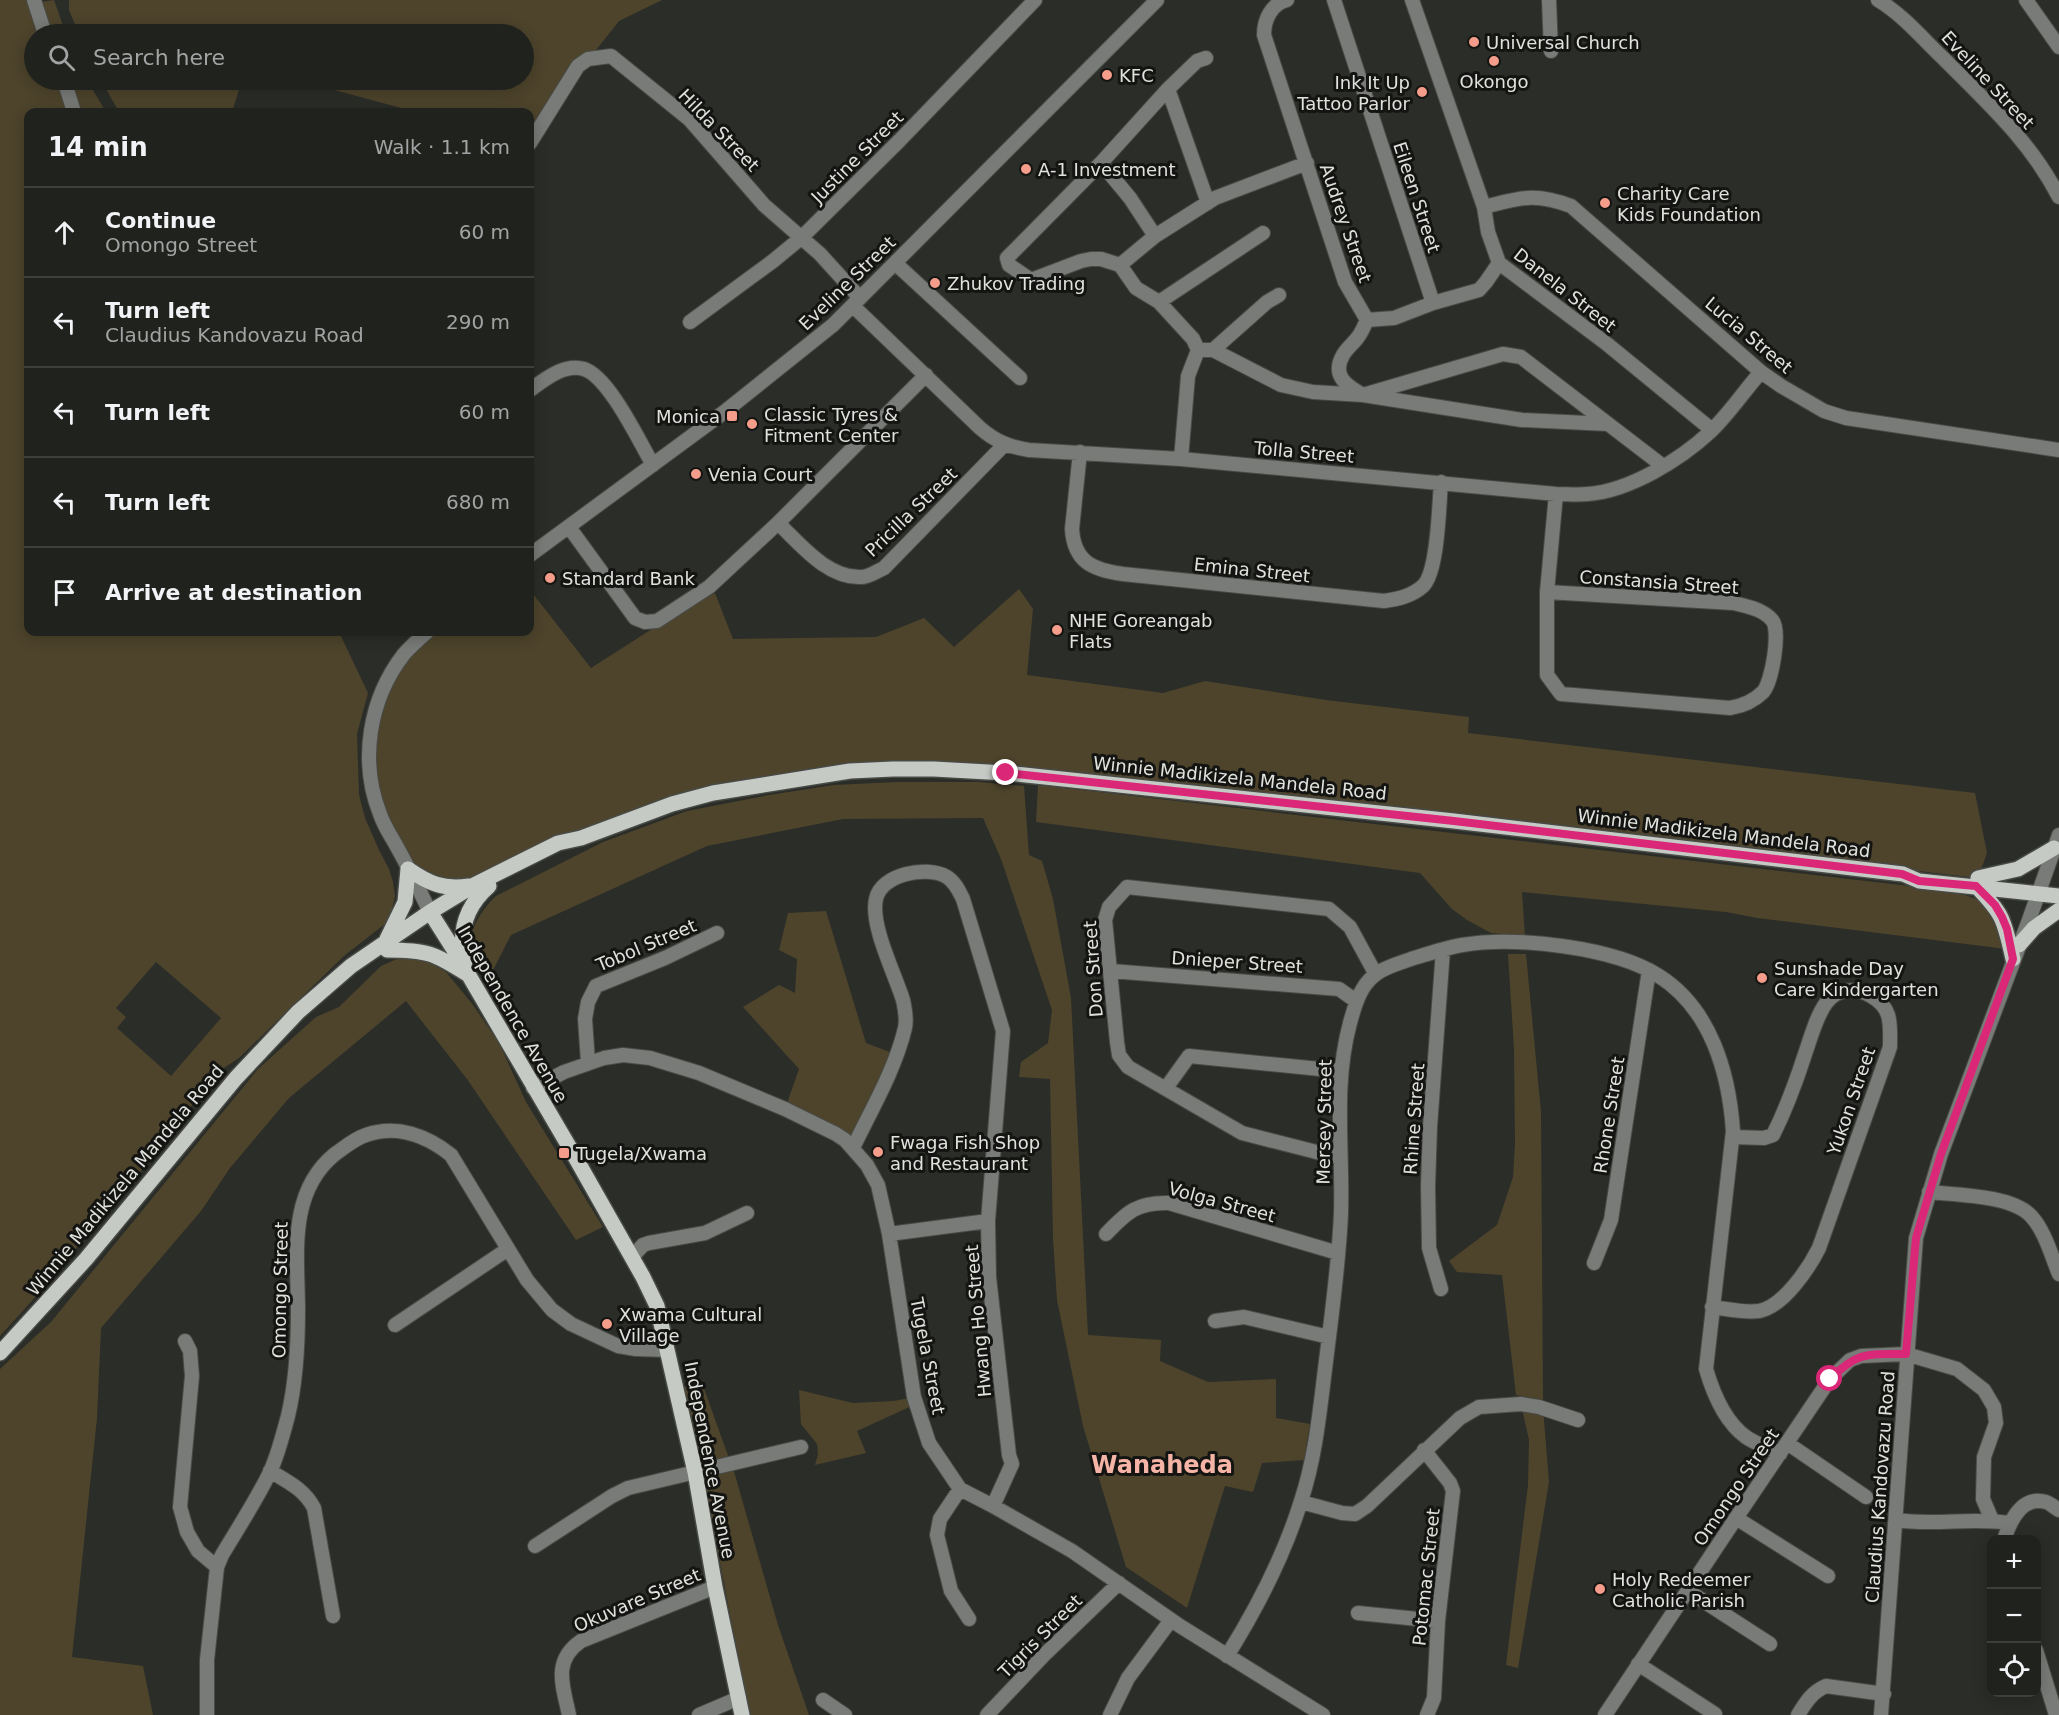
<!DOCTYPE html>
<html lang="en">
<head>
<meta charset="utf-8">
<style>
  :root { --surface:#20221e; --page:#282a27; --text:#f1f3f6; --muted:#a2a4a4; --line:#3d3f3c }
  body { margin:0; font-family:"DejaVu Sans",sans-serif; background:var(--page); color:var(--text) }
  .controls { position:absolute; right:18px; bottom:18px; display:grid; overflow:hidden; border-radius:12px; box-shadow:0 3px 15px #0003 }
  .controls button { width:54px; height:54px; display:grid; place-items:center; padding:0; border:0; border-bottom:2px solid var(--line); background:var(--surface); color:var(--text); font:30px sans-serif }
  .stop { position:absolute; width:18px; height:18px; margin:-14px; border:4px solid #db2777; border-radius:50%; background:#fff }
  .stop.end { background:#db2777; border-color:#fff; box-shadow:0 2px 6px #0008 }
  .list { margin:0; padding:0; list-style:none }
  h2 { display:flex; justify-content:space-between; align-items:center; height:78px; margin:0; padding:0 24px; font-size:26px }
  h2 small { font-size:20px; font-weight:400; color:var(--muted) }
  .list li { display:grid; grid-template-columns:39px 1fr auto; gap:18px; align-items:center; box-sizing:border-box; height:90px; padding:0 24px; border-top:2px solid var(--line) }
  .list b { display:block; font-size:22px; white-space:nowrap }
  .list p { margin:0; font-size:20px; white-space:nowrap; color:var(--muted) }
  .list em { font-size:20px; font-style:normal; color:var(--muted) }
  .icon { flex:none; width:33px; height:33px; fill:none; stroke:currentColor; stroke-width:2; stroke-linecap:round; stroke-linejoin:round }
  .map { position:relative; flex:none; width:2059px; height:1715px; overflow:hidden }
  .search { position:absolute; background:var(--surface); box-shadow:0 3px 15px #0003; left:24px; top:24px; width:510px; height:66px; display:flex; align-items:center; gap:15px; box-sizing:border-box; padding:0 21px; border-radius:33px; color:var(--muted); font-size:22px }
  .panel { position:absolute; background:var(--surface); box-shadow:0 3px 15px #0003; left:24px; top:108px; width:510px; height:528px; border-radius:12px }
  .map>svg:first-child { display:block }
  .green { fill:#4e442c; fill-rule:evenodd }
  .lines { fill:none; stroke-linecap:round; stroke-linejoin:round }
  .minor-casing { stroke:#484a45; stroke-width:16 }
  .major-casing { stroke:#484a45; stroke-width:18 }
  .minor { stroke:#797b78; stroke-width:14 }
  .major { stroke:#c6cac5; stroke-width:15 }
  .route { stroke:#db2777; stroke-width:8 }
  .poi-dot { fill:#f49d8b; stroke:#141512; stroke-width:2 }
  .labels { text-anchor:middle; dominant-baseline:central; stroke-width:6; stroke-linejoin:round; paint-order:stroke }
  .poi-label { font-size:18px; fill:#e0e2de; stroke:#141512; text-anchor:start }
  .street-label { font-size:18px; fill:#e0e2de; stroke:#141512 }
  .district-label { font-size:24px; font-weight:bold; fill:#f6b4a6; stroke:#141512 }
</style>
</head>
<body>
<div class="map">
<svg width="2059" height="1715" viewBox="0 0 2059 1715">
  <rect width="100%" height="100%" fill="#2b2d28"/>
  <path class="green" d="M0,0H34L35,3L54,0L66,34H34V80H87L106,112H28V632H339L368,693L357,734L359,795L365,818L379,850L389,869L393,882L395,896L391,913L385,924L345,955L239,1058L213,1075L202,1095L164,1134L152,1158L30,1303L0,1336ZM156,962L221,1018L171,1076L117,1028L126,1017L116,1008Z
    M69,0H662L619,21L589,59L530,143V112H416L297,80H524V34H79L69,10Z
    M101,80H242L232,112H119Z
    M1019,589L1033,609L1027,675L1163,693L1205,681L1326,700L1469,717L1468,733L1975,793L1987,853L1978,878L1919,871L1903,874L894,769L672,804L476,884L425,881L379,813L372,724L404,654L427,632H530V590L591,668L652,629L715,593L733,639L876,637L924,618L954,647Z
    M897,782H979L1024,786L1029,855L1042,861L1053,899L1071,998L1088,1335L1161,1340L1160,1361L1208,1382L1276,1379V1418L1310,1424L1304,1460L1262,1463L1253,1492L1225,1486L1187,1608L1126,1567L1083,1426L1057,1300L1053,1238L1050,1079L1019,1077L1021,1062L1048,1043L1052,1010L1001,859L983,818L843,819L707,846L511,935L492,972C485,965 473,956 471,946C468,929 485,906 496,896L603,842L687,811L769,795L834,785Z
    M1038,785L1944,890C1992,901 1991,903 2006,949L1757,918L1726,912L1522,892L1525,937L1491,933L1467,920L1452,909L1420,873L1036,822Z
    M826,911L866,1043L895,1054L853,1148L785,1109L799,1069L743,1007L779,985L795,993L797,959L779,950L788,913Z
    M1508,954H1526L1541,1112L1543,1400L1516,1395L1502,1275L1457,1272L1449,1261L1497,1225L1513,1177L1515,1144L1514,1049Z
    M397,959H416L430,963L446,972L473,1005L499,1043L526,1102L603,1227L576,1240L467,1079L406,1001L289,1098L230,1168L201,1211L101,1328L97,1418L72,1657L143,1666L153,1715H0V1369L51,1322L258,1069L316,1017L339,1007L381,966Z
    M702,1383L735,1475L778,1625L809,1715H749L704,1477L683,1387Z
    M799,1390L853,1403L894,1401L914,1397L916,1404L857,1431L866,1453L815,1465L818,1454L817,1444L801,1424Z
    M1521,1404L1543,1408L1549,1482L1518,1668L1506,1665L1528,1485L1529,1440Z"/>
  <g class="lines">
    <defs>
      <path id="minor" d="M34,0L45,34
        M1287,0C1271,4 1264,20 1264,35L1345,282L1367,320L1394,318L1433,303L1479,290L1486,282L1499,263
        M1334,0L1433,303
        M1412,0L1484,207L1488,232L1499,263L1607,344L1712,430
        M1549,0L1551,51
        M1878,0C1903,15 1922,38 1943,58C1986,101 2031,142 2059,197
        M2026,0L2059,47
        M64,80L74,112
        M1168,89L1208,203
        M530,143L578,66L588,59L611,56L689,119L764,205L820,254L860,298
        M1101,163L1130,198L1155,236
        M1484,207C1521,198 1534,192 1571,206L1761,372L1781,386L1824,411L1846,418L2059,450
        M895,263L1020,378
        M1120,265L1155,236L1215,198L1307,163
        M1159,302L1263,233
        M853,306L980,428C995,441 1009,447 1029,450L1181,459L1556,494C1567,494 1578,495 1588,494C1629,491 1680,460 1710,432C1729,414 1744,391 1761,372
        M1367,320C1364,326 1362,332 1358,337C1354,343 1347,348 1343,355C1331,376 1347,386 1363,395L1503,354L1521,357L1663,466
        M690,322L773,261L801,238L900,140L1035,0
        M1198,350H1213L1281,385L1313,392L1363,395L1522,420L1608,424
        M1213,350L1267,302L1279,295
        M530,390C544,380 564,363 584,369C609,377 639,441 653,465
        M1080,452L1072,529C1074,562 1093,570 1123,574L1384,601C1398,599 1412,596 1423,586C1438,572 1439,505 1441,482
        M1181,459L1188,376L1198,350L1193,339L1159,302L1136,288L1120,265L1101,259H1091L1081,261L1031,280L1009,265L1007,258L1101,163L1168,89L1197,61L1206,58
        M778,523C801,545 828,579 862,577C869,577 877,571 884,568L1004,445
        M569,527L635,618L645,622L657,621L709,587L778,523L926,375
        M530,555L723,413L833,325L1157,0
        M1547,592L1733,603C1746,606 1763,609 1772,620C1781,630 1772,682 1763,692C1754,701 1742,706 1730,708L1561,694L1547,675Z
        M1547,592L1556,494
        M427,632C419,639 411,646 404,654C369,699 359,761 380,814C384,826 391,836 397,847C409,868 419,890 430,912
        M1111,971L1339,989L1356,1001
        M588,1062L585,1019L588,1002L596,986L665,958L717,933
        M533,1088L564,1072L604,1058L623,1055L650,1058L699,1073L785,1109L836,1134L845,1140L867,1165L878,1185L889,1234L914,1397L929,1443L960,1489L993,1506L1072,1551L1180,1626L1323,1715
        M1166,1088L1189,1056L1340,1071
        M853,1148C871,1110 895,1070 905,1028C907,1019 905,1009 903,1000C895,974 870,925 876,899C881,874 927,865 947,877C955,882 959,891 963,899L1003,1031L988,1221L989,1277L1009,1455L1012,1464L993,1506
        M1340,1158L1242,1133L1128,1067L1119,1055L1117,1042L1105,920L1109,907L1127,887L1329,909L1350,927L1375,973
        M1929,1192C1956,1195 2012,1195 2031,1216C2045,1231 2051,1255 2059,1274
        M889,1234L988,1221
        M1106,1234C1127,1212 1137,1202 1169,1203L1338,1253
        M632,1257L643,1245L649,1243L705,1233L747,1213
        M1594,1263L1611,1220L1649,970
        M1441,1289L1429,1248L1428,1186L1430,1127L1443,950
        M1712,1307C1728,1309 1744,1313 1759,1311C1783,1307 1809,1268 1819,1248L1890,1047C1890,1025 1893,1008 1871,996C1856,987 1837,988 1826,1003C1816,1017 1811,1037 1805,1054C1796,1082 1786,1109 1773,1135L1764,1138L1733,1137
        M1215,1321L1244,1317L1329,1337
        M395,1325L508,1249
        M185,1341L190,1351L192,1376L180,1507L187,1532L198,1551L217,1567
        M1787,1443L1866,1497
        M1424,1450L1450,1483L1453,1491L1438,1621L1434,1698L1427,1715
        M270,1471C288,1482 304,1489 314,1508L333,1616
        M960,1489L940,1519L937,1535L951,1591L969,1619
        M1301,1502L1342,1513L1355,1514L1367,1506L1460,1418L1479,1407L1521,1404L1539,1407L1578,1420
        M1736,1518L1828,1576
        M1896,1520C1934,1526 1972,1517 2009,1523
        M2004,1540C2010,1521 2022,1495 2046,1502C2050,1503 2055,1508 2059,1510
        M535,1546L612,1496L628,1488L801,1447
        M1688,1591L1770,1644
        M1358,1613L1438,1621
        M2036,1650L2056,1715
        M1227,1656C1257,1608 1284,1556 1301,1501C1316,1456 1320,1408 1326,1361C1332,1312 1339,1262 1341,1213C1343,1149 1333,1085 1350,1023C1353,1012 1356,1000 1362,990C1373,970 1391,966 1411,959C1427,954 1445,948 1462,945C1515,936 1614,947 1659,976C1711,1009 1729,1073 1733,1131L1706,1369C1713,1393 1725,1422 1746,1437C1756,1444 1769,1448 1780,1454
        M1638,1664L1715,1714
        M823,1700L845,1715
        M207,1715V1660L217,1567L222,1555C238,1528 256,1501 270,1472C278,1455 283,1434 288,1416C296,1382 298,1346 298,1311C298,1256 287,1193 335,1154C345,1147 354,1139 366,1135C397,1124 427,1136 451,1155L527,1280L552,1310L571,1324L618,1346L636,1349L667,1350
        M569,1715C563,1686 552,1661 581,1641L715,1587
        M699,1715L739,1698
        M987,1715L1044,1655L1119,1583
        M1110,1715L1128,1678L1171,1620
        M1605,1715L1736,1518L1830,1379L1850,1360L1861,1356L1906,1354L1957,1369L1984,1390L1994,1407L1996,1423L1984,1457L1983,1499L1992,1520
        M1798,1715C1806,1702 1812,1692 1826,1686L1884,1694
        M1881,1715L1916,1238L1941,1154L2029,920L2059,835"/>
      <path id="major" d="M408,869C428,883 443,890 469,886
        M1978,878L2018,869L2054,848
        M1976,886C2004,915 2004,920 2013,959
        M430,912L454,950L574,1155L643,1277L657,1306L695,1472L715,1587L742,1715
        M387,939L405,902L408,869
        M2019,945L2034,928L2059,910
        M387,950C427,950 434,953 467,974
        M465,962C458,932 466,906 489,886
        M0,1353L86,1259L236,1078L298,1012L351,966L430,912L476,884L558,843L581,838L672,804L713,793L850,771L893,769H934L1006,773L1454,821L1903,874L1919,881L2059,896"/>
    </defs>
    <use href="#minor" class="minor-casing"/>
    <use href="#major" class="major-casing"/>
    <use href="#minor" class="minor"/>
    <use href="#major" class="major"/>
  </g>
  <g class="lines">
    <path class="route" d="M1006,773L1454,821L1902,874L1919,881L1976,886L1995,905L2002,917L2007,929L2013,959L1941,1154L1916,1238L1906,1354C1868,1354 1858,1351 1830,1379"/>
  </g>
  <g class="poi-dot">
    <circle cx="1474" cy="42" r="6"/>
    <circle cx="1494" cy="61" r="6"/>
    <circle cx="1107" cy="75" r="6"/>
    <circle cx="1422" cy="92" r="6"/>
    <circle cx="1026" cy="169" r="6"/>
    <circle cx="1605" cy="203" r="6"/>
    <circle cx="935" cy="283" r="6"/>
    <rect x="726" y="410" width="12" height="12" rx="3"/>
    <circle cx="752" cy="424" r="6"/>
    <circle cx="696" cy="474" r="6"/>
    <circle cx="550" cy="578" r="6"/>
    <circle cx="1057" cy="630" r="6"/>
    <circle cx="1762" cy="978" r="6"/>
    <circle cx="878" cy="1152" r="6"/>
    <rect x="558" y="1147" width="12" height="12" rx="3"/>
    <circle cx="607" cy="1324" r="6"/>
    <circle cx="1600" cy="1589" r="6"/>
  </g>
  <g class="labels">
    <g class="poi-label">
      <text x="1486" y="42">Universal Church</text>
      <text x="1119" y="75">KFC</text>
      <text x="1494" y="81" text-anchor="middle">Okongo</text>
      <text x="1410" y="82" text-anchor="end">Ink It Up<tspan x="1410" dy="21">Tattoo Parlor</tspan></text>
      <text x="1038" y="169">A-1 Investment</text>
      <text x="1617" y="193">Charity Care<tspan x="1617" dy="21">Kids Foundation</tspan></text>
      <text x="947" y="283">Zhukov Trading</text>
      <text x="764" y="414">Classic Tyres &amp;<tspan x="764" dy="21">Fitment Center</tspan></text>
      <text x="720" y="416" text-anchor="end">Monica</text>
      <text x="708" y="474">Venia Court</text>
      <text x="562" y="578">Standard Bank</text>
      <text x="1069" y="620">NHE Goreangab<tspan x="1069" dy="21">Flats</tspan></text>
      <text x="1774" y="968">Sunshade Day<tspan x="1774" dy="21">Care Kindergarten</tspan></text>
      <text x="890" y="1142">Fwaga Fish Shop<tspan x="890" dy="21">and Restaurant</tspan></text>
      <text x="576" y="1153">Tugela/Xwama</text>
      <text x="619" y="1314">Xwama Cultural<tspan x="619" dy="21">Village</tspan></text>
      <text x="1612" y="1579">Holy Redeemer<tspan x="1612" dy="21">Catholic Parish</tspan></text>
    </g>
    <g class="street-label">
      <text transform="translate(1988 80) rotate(47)">Eveline Street</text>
      <text transform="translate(719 130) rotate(46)">Hilda Street</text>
      <text transform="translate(857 157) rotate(-45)">Justine Street</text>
      <text transform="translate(1417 197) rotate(72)">Eileen Street</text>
      <text transform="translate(1346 223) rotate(71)">Audrey Street</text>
      <text transform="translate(847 283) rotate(-44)">Eveline Street</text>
      <text transform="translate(1565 290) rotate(38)">Danela Street</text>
      <text transform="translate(1749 335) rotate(40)">Lucia Street</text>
      <text transform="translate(1304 452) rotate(5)">Tolla Street</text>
      <text transform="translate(911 512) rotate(-44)">Pricilla Street</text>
      <text transform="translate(1252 570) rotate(6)">Emina Street</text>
      <text transform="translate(1659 582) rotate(4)">Constansia Street</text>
      <text transform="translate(1240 778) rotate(6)">Winnie Madikizela Mandela Road</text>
      <text transform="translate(1724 833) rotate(7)">Winnie Madikizela Mandela Road</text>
      <text transform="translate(646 945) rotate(-23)">Tobol Street</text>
      <text transform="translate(1237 962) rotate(4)">Dnieper Street</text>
      <text transform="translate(1093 969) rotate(-94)">Don Street</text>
      <text transform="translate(513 1014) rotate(60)">Independence Avenue</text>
      <text transform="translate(1851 1101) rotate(-71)">Yukon Street</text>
      <text transform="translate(1609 1115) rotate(-81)">Rhone Street</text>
      <text transform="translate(1414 1119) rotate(-86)">Rhine Street</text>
      <text transform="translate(1324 1122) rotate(-89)">Mersey Street</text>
      <text transform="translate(125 1180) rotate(-50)">Winnie Madikizela Mandela Road</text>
      <text transform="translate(1222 1202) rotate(15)">Volga Street</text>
      <text transform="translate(280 1290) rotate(-89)">Omongo Street</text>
      <text transform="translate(978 1321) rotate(-95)">Hwang Ho Street</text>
      <text transform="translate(928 1356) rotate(79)">Tugela Street</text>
      <text transform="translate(710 1460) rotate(79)">Independence Avenue</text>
      <text transform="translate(1736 1487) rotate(-56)">Omongo Street</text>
      <text transform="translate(1880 1487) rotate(-86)">Claudius Kandovazu Road</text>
      <text transform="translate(1426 1577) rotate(-84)">Potomac Street</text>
      <text transform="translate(637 1600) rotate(-23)">Okuvare Street</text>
      <text transform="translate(1040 1636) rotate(-45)">Tigris Street</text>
    </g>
    <g class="district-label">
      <text x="1162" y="1465">Wanaheda</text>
    </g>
  </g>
</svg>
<div class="controls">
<button>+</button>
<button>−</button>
<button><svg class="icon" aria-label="locate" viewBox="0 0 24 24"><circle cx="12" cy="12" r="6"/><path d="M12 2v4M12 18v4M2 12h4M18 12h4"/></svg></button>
</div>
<div class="stop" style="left:1830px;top:1379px"></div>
<div class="stop end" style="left:1006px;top:773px"></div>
<div class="search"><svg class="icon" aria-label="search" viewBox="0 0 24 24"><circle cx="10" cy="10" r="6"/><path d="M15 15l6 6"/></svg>Search here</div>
<section class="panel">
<h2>14 min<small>Walk · 1.1 km</small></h2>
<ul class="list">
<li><svg class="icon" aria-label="ahead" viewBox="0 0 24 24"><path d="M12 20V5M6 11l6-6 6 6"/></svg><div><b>Continue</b><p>Omongo Street</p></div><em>60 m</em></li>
<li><svg class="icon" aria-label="left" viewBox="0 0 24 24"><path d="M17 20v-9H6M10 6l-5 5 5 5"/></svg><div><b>Turn left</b><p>Claudius Kandovazu Road</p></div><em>290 m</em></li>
<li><svg class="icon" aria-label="left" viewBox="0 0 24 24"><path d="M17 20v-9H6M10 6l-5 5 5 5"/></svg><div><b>Turn left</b></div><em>60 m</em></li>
<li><svg class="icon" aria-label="left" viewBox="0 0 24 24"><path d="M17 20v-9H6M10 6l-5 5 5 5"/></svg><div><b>Turn left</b></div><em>680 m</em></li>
<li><svg class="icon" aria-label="arrive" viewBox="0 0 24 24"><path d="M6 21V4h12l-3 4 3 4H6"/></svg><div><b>Arrive at destination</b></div></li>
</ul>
</section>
</div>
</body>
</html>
